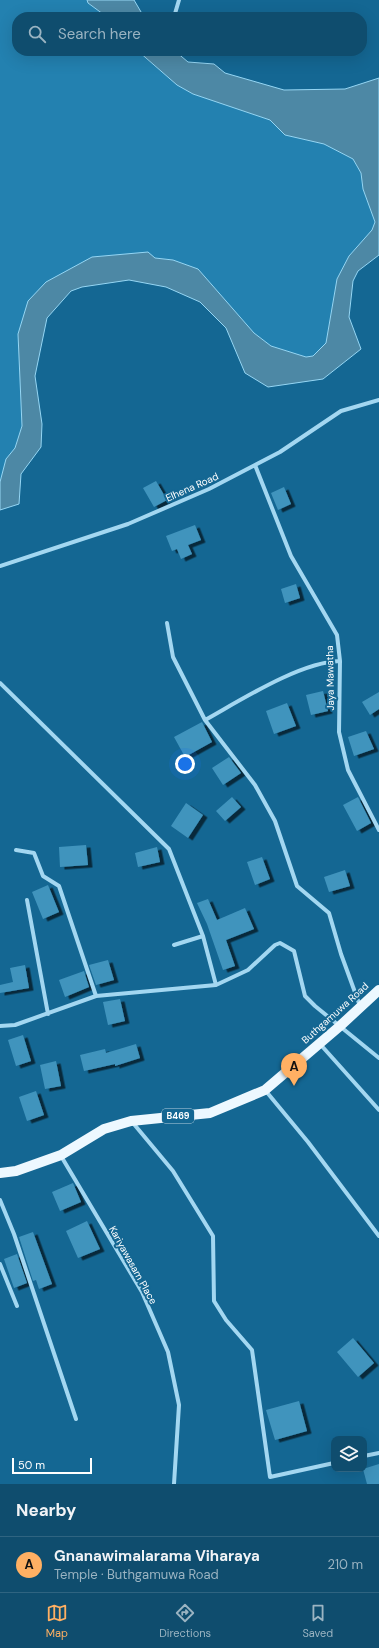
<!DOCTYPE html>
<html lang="en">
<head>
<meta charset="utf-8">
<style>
  :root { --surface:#0f4d6e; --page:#1d5776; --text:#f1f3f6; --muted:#9bb4c2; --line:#2f6481; --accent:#ffb063 }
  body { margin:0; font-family:"DM Sans",sans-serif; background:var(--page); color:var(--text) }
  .controls { position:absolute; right:12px; bottom:12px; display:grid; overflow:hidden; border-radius:8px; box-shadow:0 4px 16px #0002 }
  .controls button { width:36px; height:36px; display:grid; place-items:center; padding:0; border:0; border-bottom:1px solid var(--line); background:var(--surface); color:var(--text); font:20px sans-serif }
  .scale { position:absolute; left:12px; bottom:10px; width:80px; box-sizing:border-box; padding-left:4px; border:2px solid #fff; border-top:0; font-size:11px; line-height:14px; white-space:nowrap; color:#fff; -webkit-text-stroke:3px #146793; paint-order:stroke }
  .you { position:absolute; left:185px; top:764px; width:14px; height:14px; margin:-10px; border:3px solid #fff; border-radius:50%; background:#1a73e8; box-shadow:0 0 0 6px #1a73e833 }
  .badge { display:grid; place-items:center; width:26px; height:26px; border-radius:50%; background:var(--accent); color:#111; font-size:13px; font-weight:700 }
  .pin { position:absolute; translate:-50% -33px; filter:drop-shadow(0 1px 2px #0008) }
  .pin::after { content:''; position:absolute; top:21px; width:14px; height:12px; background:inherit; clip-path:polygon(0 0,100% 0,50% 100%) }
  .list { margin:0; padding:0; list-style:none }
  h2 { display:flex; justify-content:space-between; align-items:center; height:52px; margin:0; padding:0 16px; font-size:17px }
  h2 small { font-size:13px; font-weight:400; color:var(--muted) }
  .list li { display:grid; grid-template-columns:26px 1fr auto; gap:12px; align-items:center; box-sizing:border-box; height:56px; padding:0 16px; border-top:1px solid var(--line) }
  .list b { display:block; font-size:15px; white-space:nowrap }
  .list p { margin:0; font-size:13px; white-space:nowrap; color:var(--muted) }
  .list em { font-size:13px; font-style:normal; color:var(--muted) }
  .icon { flex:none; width:22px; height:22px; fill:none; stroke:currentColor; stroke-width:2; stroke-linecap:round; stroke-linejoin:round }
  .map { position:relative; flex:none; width:379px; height:1484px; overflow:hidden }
  .search { position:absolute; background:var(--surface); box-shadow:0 4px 16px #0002; left:12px; right:12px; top:12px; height:44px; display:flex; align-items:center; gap:10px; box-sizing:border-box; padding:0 14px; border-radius:16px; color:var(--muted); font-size:15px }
  .sheet { height:108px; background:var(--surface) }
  nav { display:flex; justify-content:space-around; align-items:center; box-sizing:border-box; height:56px; border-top:1px solid var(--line); background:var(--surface); font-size:11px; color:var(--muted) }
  nav a { display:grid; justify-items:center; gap:2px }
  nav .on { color:var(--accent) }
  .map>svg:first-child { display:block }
  .green { fill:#2381b0 }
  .water { fill:#4d88a5; stroke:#95d6f4 }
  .building { fill:#4194bd; filter:url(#shadow) }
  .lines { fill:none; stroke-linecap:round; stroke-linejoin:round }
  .minor { stroke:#a3d7f1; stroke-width:4 }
  .primary { stroke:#edf8ff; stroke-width:10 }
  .labels { text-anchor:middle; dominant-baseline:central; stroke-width:4; stroke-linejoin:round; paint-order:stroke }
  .shield { fill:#146793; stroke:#b8d1df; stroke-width:1 }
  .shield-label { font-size:9px; font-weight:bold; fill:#fff }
  .street-label { font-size:10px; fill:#fff; stroke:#146793 }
</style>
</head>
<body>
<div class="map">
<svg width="379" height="1484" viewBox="0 0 379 1484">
  <defs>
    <filter id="shadow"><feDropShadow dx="4.5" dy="2.5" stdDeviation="0" flood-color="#0009"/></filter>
  </defs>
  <rect width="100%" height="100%" fill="#146793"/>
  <path class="green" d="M0,0H87L88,3L107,17H17V51H138L177,85L193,94L270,120L285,135L324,144L353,159L361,173L363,189L375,222L373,230L349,256L337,279L326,343L313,356L306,357L271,346L254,333L198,269L173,260L155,258L148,253L92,257L18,334L22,426L15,448L6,460L0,482Z"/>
  <path class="water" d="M87,0H134L144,17H107L88,3Z
    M138,51H175L188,62L214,64L225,73L284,90L345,89L379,78V255L358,271L353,281L349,317L361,349L323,379L268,387L245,373L226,328L200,302L166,287L129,280L82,287L71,291L47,318L35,376L42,424L41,447L21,474L19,504L0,510V482L6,459L15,448L22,426L18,334L28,301L46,282L92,257L148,252L155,258L173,260L198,269L254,333L271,346L306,357L313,356L326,343L337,279L349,256L372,230L375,222L363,189L361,173L353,159L324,144L285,135L270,120L193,94L177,85Z"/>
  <path class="building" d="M156,481L167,500L154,507L143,488Z
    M284,487L291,504L278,510L271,493Z
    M195,525L201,540L188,545L192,554L181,559L177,549L172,551L166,536Z
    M296,584L300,598L285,603L281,589Z
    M323,691L328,711L311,715L306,695Z
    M379,692V709L370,715L362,702Z
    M287,703L296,726L274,734L266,711Z
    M202,722L212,742L185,757L174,737Z
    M366,731L374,749L354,756L348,737Z
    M229,757L241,773L223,785L212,768Z
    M232,797L241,807L225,821L216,811Z
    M358,797L371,823L357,831L343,805Z
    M186,803L203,815L188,838L171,826Z
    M86,845L88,865L60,867L59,847Z
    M157,847L160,862L138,867L135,853Z
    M262,857L270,879L255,885L247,862Z
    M345,870L350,886L329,892L324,877Z
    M48,885L59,912L43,919L32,892Z
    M208,899L217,920L245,908L254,929L226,940L235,966L223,970L207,924L197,903Z
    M108,960L114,980L96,985L89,965Z
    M25,965L29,988L0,993V985L13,982L10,968Z
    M84,971L89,987L65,997L59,980Z
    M120,999L125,1021L108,1025L103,1002Z
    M23,1035L31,1061L16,1066L8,1040Z
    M136,1044L140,1058L115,1066V1064L84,1071L80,1055L105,1049L106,1053Z
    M56,1061L61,1086L45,1089L40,1065Z
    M36,1091L44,1115L27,1121L19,1097Z
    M73,1183L81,1202L60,1211L52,1192Z
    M87,1221L100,1249L78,1258L66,1231Z
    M33,1232L52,1284L39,1289L36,1280L33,1281L19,1237Z
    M17,1254L27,1283L14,1288L4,1259Z
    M353,1338L374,1363L358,1377L337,1352Z
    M299,1401L307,1431L275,1440L266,1410Z
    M379,1464V1484H367L363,1469Z"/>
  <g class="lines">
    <path class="minor" d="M174,17L179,0
      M255,465L291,556L337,635L340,661L339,732L348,770L379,830
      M0,566L128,524L209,489L280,452L341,411L379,400
      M167,623L173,657L205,720L255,785L275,821L297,886L329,913L341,954L360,1006
      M0,683L169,849L203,936L216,985
      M205,720C241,700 300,662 340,661
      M16,850L34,853L43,876L59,886L96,996
      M27,900L48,1014
      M174,945L203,936
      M0,1026L15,1025L96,996L216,985L248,970L275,945L280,943L294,951L305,996L315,1006L379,1058
      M320,1044L379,1110
      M265,1090L308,1142L379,1236
      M133,1123L173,1171L213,1236L214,1301L226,1320L252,1350L270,1477L334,1463
      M61,1156L142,1292L168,1352L179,1405L174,1484
      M0,1200L14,1234L76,1419
      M0,1264L17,1306
      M364,1456L379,1453"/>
    <path class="primary" d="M0,1173L16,1171L61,1155L104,1129L131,1121L210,1113L265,1090L340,1026L379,990"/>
  </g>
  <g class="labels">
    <rect class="shield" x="162" y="1109" width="32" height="14" rx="3"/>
    <g class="shield-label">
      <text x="178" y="1116">B469</text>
    </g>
    <g class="street-label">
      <text transform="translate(192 487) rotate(-24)">Elhena Road</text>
      <text transform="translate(330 678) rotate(-91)">Jaya Mawatha</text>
      <text transform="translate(335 1013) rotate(-42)">Buthgamuwa Road</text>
      <text transform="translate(133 1265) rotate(61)">Kariyawasam Place</text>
    </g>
  </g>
</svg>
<div class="controls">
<button><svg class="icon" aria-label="layers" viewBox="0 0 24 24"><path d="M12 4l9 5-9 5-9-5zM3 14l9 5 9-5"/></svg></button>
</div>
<div class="scale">50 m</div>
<div class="you"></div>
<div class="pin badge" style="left:294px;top:1086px">A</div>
<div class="search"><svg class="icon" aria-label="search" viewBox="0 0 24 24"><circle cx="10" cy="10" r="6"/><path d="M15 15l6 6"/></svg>Search here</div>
</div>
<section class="sheet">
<h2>Nearby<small></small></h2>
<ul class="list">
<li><span class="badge">A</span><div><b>Gnanawimalarama Viharaya</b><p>Temple · Buthgamuwa Road</p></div><em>210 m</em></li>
</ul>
</section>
<nav>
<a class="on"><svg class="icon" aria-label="map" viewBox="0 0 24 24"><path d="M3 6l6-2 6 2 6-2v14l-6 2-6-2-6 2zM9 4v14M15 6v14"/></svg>Map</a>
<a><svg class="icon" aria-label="directions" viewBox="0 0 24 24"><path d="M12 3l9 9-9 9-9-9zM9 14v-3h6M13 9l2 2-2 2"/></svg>Directions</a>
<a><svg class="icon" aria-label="saved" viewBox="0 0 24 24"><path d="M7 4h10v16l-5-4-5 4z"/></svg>Saved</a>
</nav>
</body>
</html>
